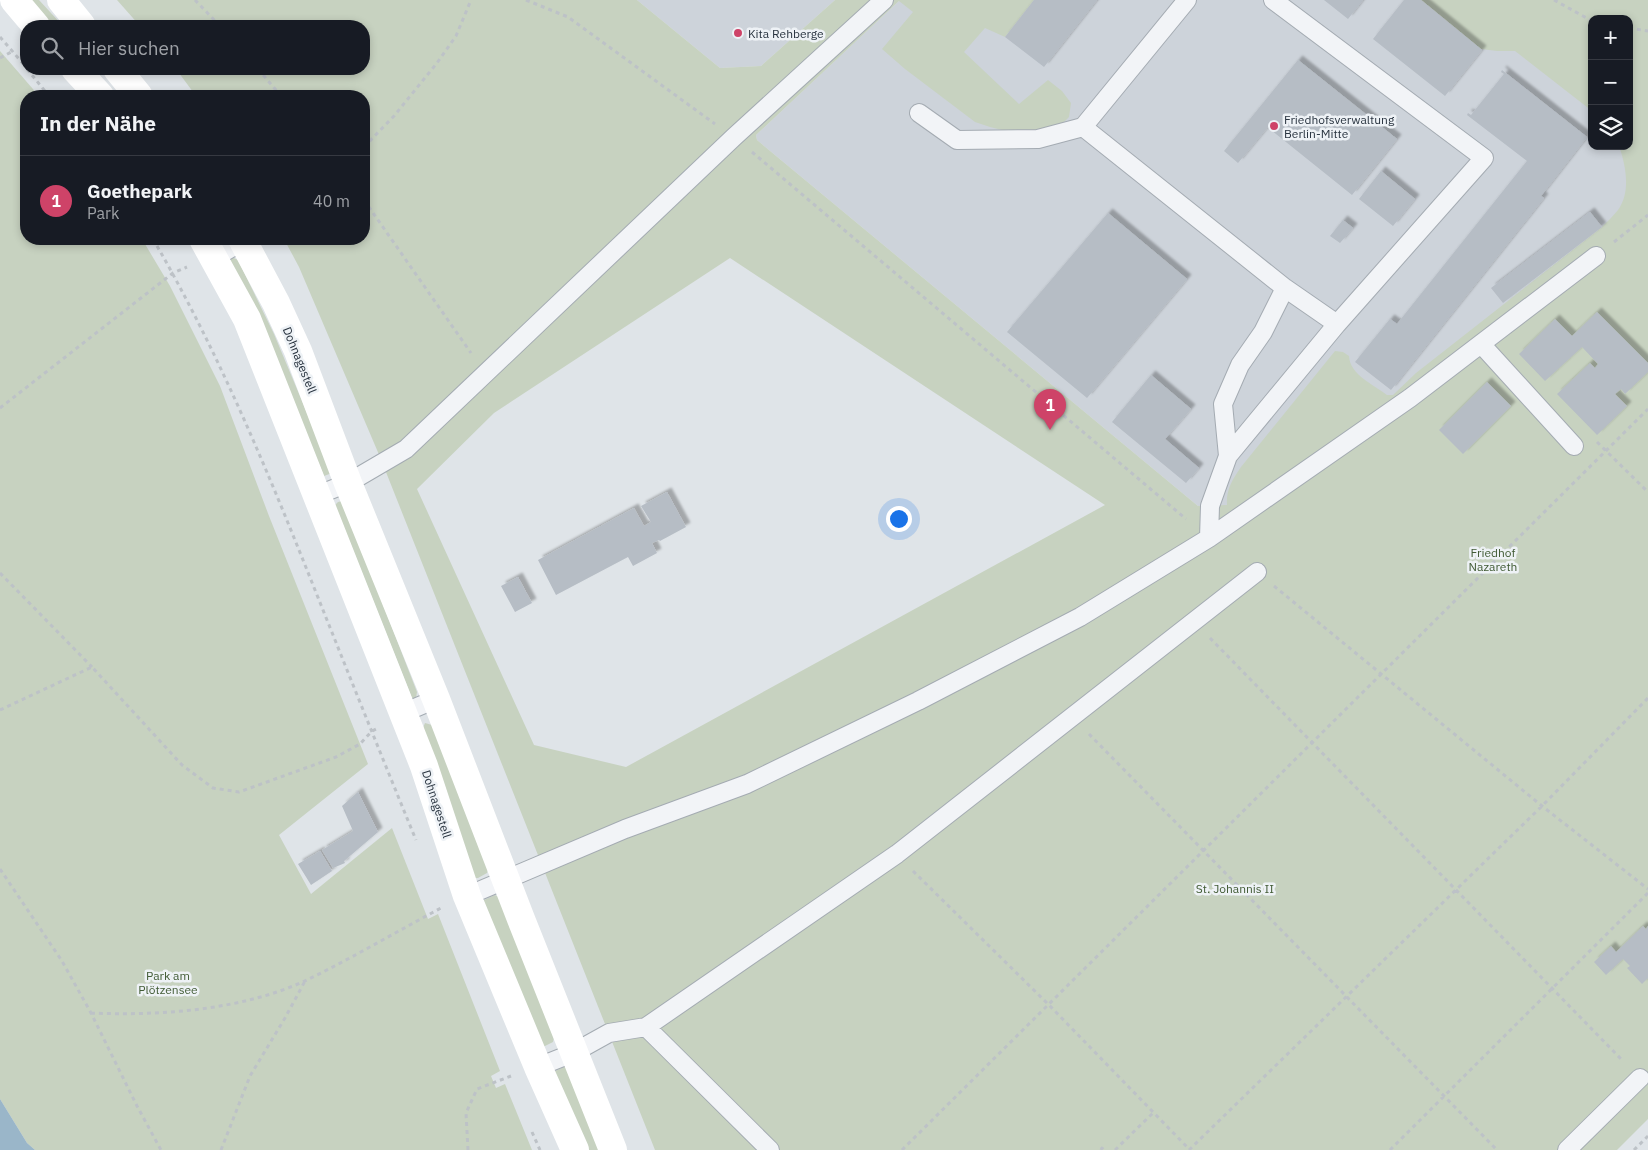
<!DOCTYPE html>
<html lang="de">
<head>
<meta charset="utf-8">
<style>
  :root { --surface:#171b24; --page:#242831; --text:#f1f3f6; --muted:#9ea1a6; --line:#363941; --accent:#ce4368 }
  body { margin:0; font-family:"IBM Plex Sans",sans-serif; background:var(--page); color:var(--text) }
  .controls { position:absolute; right:15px; top:15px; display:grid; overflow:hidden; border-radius:10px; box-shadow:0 2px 8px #0003 }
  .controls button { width:45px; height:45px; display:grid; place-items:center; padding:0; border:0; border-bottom:1px solid var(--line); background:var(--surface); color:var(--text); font:25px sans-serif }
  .you { position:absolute; left:898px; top:518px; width:18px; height:18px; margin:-12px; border:4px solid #fff; border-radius:50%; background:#1a73e8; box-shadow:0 0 0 8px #1a73e833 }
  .badge { display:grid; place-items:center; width:32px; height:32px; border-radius:50%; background:var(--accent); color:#fff; font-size:16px; font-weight:700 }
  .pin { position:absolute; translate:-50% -41px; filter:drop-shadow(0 1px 2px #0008) }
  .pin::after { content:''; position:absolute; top:26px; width:18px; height:15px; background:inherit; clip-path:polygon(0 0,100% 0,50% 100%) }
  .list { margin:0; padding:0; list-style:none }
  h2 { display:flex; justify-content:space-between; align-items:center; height:65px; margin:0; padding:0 20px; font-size:21px }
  h2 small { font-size:16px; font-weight:400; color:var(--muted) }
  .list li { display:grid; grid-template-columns:32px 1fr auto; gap:15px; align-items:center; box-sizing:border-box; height:90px; padding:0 20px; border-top:1px solid var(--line) }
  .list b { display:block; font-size:19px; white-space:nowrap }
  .list p { margin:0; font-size:16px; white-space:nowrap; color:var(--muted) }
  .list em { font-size:16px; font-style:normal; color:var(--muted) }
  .icon { flex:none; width:28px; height:28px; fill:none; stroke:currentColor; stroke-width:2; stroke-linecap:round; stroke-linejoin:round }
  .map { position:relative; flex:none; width:1648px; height:1150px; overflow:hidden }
  .search { position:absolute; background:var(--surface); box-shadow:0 2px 8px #0003; left:20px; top:20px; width:350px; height:55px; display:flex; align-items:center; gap:12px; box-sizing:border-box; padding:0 18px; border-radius:20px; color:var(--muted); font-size:19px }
  .panel { position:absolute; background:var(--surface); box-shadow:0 2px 8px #0003; left:20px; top:90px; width:350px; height:155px; border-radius:20px }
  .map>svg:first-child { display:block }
  .built { fill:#cdd3da }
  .green { fill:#c7d2c0; fill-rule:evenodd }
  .water { fill:#9ab6c9 }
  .building { fill:#b6bdc5; filter:url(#shadow) }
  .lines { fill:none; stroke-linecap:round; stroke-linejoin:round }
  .lane-casing { stroke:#a4abb2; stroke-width:20 }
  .path { stroke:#bdc2c7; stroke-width:3; stroke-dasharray:4 4; stroke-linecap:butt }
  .lane { stroke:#f2f4f7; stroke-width:18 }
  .secondary { stroke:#fff; stroke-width:28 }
  .poi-dot { fill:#ce4368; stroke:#eef2f6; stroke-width:2 }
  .labels { text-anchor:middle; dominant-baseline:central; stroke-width:5; stroke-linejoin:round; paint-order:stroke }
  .poi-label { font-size:12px; fill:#28333f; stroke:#eef2f6; text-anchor:start }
  .street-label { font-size:12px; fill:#28333f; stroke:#eef2f6 }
  .park-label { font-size:12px; fill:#415b35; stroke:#eef2f6 }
</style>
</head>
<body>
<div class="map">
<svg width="1648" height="1150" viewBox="0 0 1648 1150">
  <defs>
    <filter id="shadow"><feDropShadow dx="4.5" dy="-4.5" stdDeviation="1" flood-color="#0004"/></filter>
  </defs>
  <rect width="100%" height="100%" fill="#dfe4e8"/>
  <path class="built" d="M637,0H835L761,66L720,68Z
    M900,0H1470L1592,98V146H1629L1647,203L1500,318L1232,513L1210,506H1198L757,140L756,135Z"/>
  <path class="green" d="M28,0H39L63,26H49Z
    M117,0H637L720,68L761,66L835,0H1034L1005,37L985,28L964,52L1019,104L1048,80L1062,91L1071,103L1069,117L1059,127L1050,132H1010L990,127L975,122L905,69L882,49L913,12L899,1L756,135L757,140L1198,506L1227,505C1226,490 1232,480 1241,467L1335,351L1343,352L1349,356C1350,375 1373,384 1387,395H1393L1416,373L1602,227C1607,222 1613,216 1618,210C1631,192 1626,166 1619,146H1629V19H1592V111L1515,51H1497L1481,49L1421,0H1648V1119L1617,1150H655L380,457L299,267L284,239H364V96H196L176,69H364V26H140ZM730,258L1105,505L626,767L534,745L417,489L494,413Z
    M0,51L39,96H26V239H142L170,286L220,386L269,516L368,764L279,835L311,894L392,828L428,919L438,914L500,1071L491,1076L496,1088L505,1084L532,1150H35L27,1143L0,1099Z
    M232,257L238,260L274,334L332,473L324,476L266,338L230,261Z
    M342,501L344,504L417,692L416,698H412L335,505L338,502Z
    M425,723L432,725L488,870L487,873L478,878H475L423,728Z
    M495,895L499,897L554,1038L553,1042L543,1047L483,904L484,900Z
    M566,1066L600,1150H586L553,1074L555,1071Z"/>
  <path class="water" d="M0,1099L27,1143L35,1150H0Z"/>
  <path class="building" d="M1034,0H1097L1044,67L1005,37Z
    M1324,0H1363L1348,19Z
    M1404,0H1421L1482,50L1445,96L1373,39Z
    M1298,60L1397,139L1352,195L1271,130L1276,124L1272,122L1238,163L1224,151Z
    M1502,70L1587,137L1541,196L1544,198L1391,390L1355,362L1390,319L1397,324L1527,161L1467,115L1468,113L1471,115L1504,74L1501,72Z
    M1381,171L1415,199L1393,226L1359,199Z
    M1590,212L1602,227L1503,303L1491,288Z
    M1108,213L1187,279L1087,398L1007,332Z
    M1343,220L1353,228L1340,243L1330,236Z
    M1597,312L1648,363V372L1625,394L1621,389L1615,394L1627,406L1597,435L1557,394L1590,363L1595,368L1598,364L1582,347L1545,381L1519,354L1555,319L1572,336Z
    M1151,375L1191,409L1165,439L1199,468L1186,483L1112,422Z
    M1487,382L1511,406L1463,454L1439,430Z
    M667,492L686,527L660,541L659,540L652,543L657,553L633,566L628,557L556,595L538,560L634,508L644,526L651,522L641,506Z
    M518,577L532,603L515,612L501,586Z
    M358,792L378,832L344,861L345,863L333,868L322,850L353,831L342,806Z
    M320,851L332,871L311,885L298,864Z
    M1643,926L1646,929L1648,926V978L1642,984L1627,968L1630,966L1623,959L1606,975L1594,962L1611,946L1616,952Z"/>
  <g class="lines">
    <defs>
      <path id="lane" d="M1187,0L1083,127L1285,288L1337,324
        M919,113L957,140L1038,139L1083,127
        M214,258L243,241
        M1481,344L1574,446
        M1228,456L1223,404L1240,365L1263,332L1285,288
        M318,495L348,483L406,449L734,137L884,0
        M1209,538L1210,506L1228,456L1337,324L1484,158L1273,0
        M403,713L436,699
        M467,896L625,829L747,784L918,701L1080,617L1209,538L1410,398L1596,256
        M646,1027L770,1150
        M538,1067L573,1053L609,1033L646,1027L897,854L1257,572
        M1567,1150L1640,1078"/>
    </defs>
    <use href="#lane" class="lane-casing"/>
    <path class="path" d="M195,0L220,26
      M526,0L568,17L715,124
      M1554,0L1592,21
      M1629,28L1648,31
      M0,37L26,67
      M0,58L13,51
      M27,69L49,96
      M258,69L281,96
      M364,147L394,116L437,63L456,36L471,0
      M752,152L1186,519
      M364,200L471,353
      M153,239C217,349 266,467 313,585C347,670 381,755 416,840
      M1614,242L1648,215
      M0,408L173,273L187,267
      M1597,442L1648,492
      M0,573L92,667
      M1274,586L1542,806L1648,889
      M1210,638L1623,1061
      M0,710L92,667L182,765L213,788L239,792L336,757L360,744L372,731L378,728
      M1089,734L1497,1150
      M0,869L62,961L91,1013L137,1106L161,1150
      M913,871L1049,1005L1190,1150
      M91,1013C161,1016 243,1010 307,980C352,958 396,932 441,908
      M532,1132L540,1150
      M221,1150L250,1076L285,1018L305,981
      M468,1150L466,1113L477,1089L511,1076
      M902,1150L1648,409
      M1101,1150L1102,1148L1104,1150
      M1115,1150L1154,1112
      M1189,1150L1542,806L1648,698
      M1390,1150L1648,893
      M1634,1150L1648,1136"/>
    <use href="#lane" class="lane"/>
    <path class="secondary" d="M14,0L36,26
      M61,0L82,26
      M75,69L100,96
      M117,69L139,96
      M203,239L247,319L424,766L467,896L538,1067L575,1150
      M242,239L276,303L298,351L348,483L436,699L521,919L613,1150"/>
  </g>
  <g class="poi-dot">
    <circle cx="738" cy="33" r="5"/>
    <circle cx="1274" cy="126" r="5"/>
  </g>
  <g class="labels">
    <g class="poi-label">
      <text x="748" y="33">Kita Rehberge</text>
      <text x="1284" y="119">Friedhofsverwaltung<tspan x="1284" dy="14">Berlin-Mitte</tspan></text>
    </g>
    <g class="street-label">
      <text transform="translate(300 360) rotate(68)">Dohnagestell</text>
      <text transform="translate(437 804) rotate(72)">Dohnagestell</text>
    </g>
    <g class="park-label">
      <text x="1493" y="552">Friedhof<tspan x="1493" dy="14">Nazareth</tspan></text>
      <text x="1235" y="888">St. Johannis II</text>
      <text x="168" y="975">Park am<tspan x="168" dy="14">Plötzensee</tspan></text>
    </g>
  </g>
</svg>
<div class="controls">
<button>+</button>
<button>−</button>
<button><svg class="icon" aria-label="layers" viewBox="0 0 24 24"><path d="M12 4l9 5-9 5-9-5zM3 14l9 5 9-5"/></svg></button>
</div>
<div class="you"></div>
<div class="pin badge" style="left:1050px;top:430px">1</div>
<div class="search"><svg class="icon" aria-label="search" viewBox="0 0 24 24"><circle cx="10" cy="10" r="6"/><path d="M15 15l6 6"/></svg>Hier suchen</div>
<section class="panel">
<h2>In der Nähe<small></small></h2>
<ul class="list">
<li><span class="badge">1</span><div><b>Goethepark</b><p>Park</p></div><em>40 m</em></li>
</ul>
</section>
</div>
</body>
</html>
